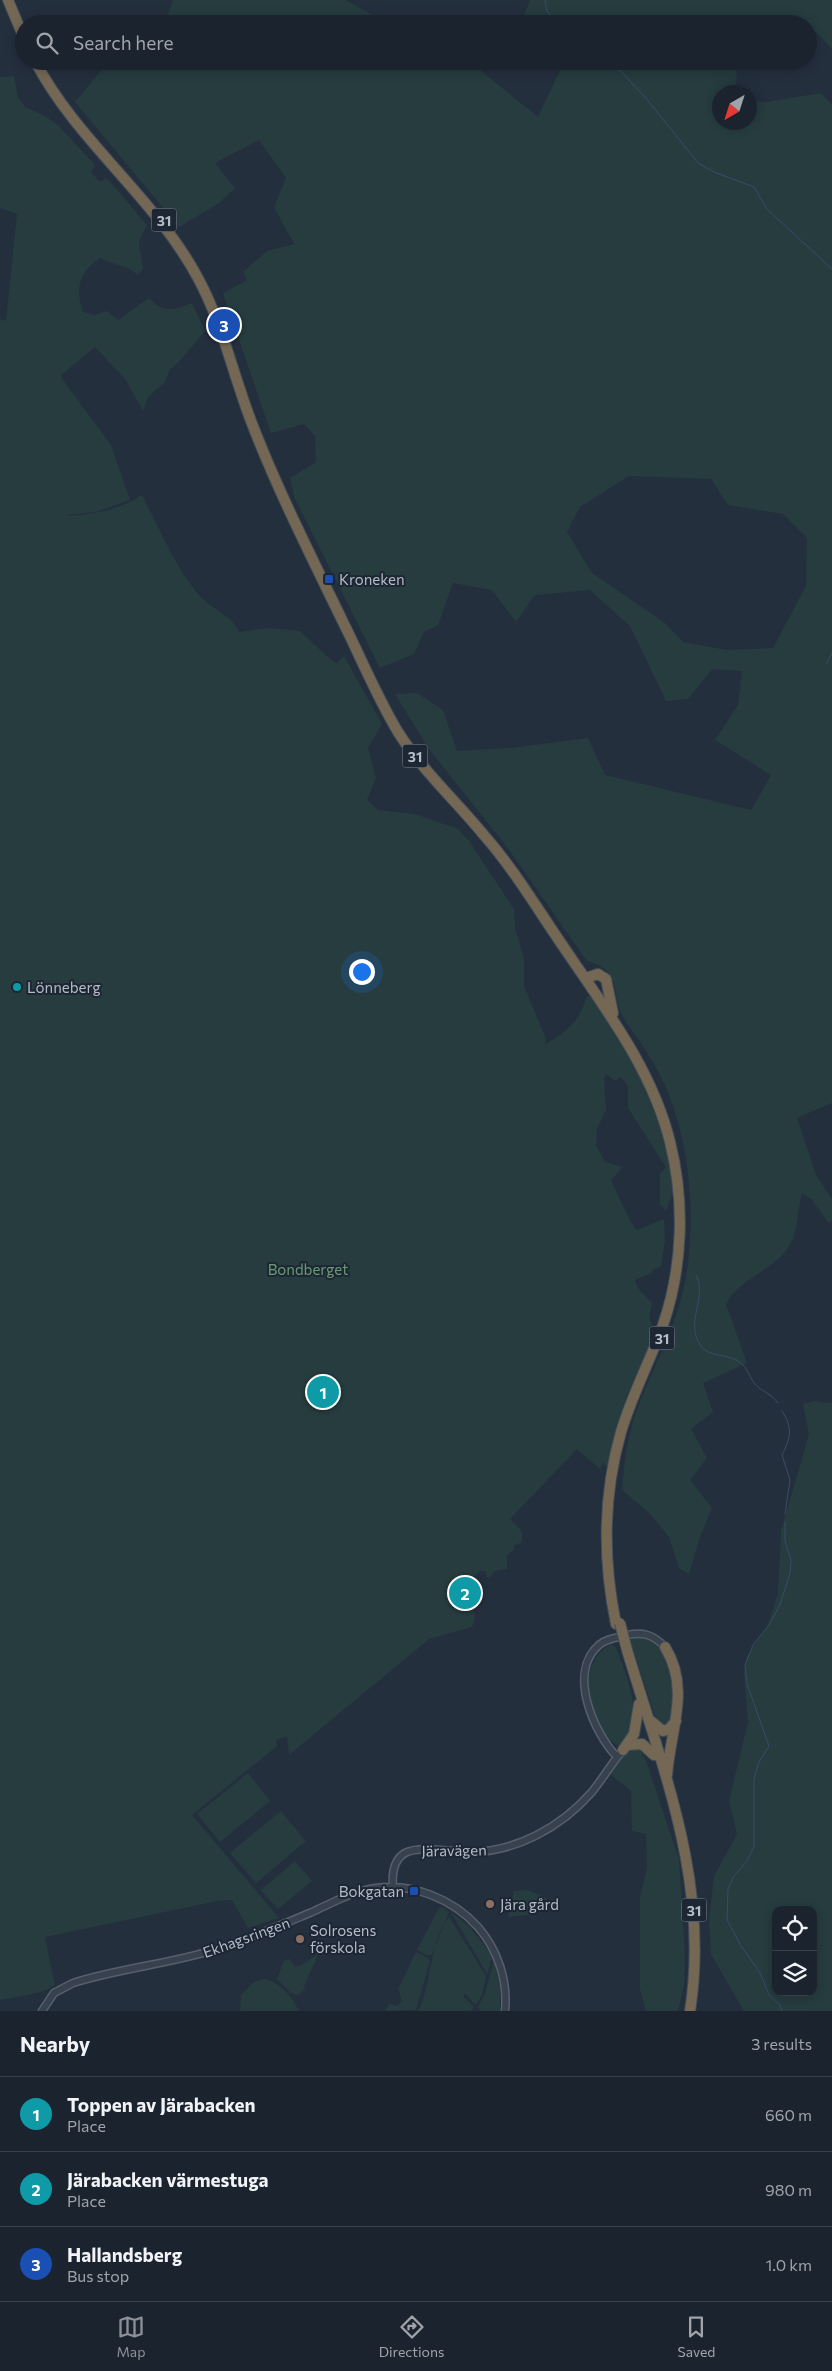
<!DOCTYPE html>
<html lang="en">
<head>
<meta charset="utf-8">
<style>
  :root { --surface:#1b232e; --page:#282f3a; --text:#f1f3f6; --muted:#a0a4aa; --line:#39404a; --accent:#8c9099 }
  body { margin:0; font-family:Commissioner,sans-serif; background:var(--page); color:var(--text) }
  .controls { position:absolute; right:15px; bottom:15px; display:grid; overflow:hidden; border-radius:10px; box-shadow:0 2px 12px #0003 }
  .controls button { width:45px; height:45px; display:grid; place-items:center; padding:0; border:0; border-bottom:1px solid var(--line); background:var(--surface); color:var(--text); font:25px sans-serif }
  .compass { position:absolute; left:712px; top:85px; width:45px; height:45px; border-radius:50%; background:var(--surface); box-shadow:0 2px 12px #0003; rotate:219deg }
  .you { position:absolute; left:361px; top:971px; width:18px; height:18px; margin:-12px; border:4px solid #fff; border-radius:50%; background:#1a73e8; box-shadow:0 0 0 8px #1a73e833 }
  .badge { display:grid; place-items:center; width:32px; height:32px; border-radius:50%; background:var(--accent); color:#fff; font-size:16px; font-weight:700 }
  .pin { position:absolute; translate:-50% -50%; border:2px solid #fff; box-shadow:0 1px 5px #0006 }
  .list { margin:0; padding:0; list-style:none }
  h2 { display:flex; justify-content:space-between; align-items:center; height:65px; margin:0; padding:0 20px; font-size:21px }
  h2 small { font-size:16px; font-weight:400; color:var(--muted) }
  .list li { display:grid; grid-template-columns:32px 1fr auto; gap:15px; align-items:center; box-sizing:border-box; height:75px; padding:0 20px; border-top:1px solid var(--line) }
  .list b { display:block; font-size:19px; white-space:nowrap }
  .list p { margin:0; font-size:16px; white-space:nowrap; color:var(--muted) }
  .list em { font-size:16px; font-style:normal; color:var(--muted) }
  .icon { flex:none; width:28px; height:28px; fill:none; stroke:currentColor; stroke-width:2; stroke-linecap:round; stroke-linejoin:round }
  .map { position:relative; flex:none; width:832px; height:2011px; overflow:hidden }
  .search { position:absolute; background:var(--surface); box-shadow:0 2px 12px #0003; left:15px; right:15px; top:15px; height:55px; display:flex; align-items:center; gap:12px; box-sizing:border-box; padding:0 18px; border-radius:28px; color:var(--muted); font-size:19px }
  .sheet { height:290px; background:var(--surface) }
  nav { display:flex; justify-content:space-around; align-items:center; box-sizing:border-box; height:70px; border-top:1px solid var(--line); background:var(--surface); font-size:14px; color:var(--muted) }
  nav a { display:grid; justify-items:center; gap:2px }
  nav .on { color:var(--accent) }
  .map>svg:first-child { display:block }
  .green { fill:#263c3f; fill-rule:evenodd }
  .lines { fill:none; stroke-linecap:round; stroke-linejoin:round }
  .stream { stroke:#394c67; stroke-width:1 }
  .minor-casing { stroke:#565f6c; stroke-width:9 }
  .highway-casing { stroke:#434c59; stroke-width:12 }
  .minor { stroke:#38414e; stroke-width:6 }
  .highway { stroke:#746855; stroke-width:10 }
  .highway-bridge-casing { stroke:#434c59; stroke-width:12; stroke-linecap:butt }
  .highway-bridge { stroke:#746855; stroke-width:10 }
  .transit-dot { fill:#1a4fb4; stroke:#1d2633; stroke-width:2 }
  .culture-dot { fill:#0f9aa8; stroke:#1d2633; stroke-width:2 }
  .education-dot { fill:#8d6e63; stroke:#1d2633; stroke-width:2 }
  .labels { text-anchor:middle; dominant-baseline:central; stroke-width:4; stroke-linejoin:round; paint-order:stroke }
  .shield { fill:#1d2633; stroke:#878f9c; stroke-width:1 }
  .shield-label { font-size:14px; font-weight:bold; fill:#b4bcc9 }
  .poi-label { font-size:15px; fill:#b4bcc9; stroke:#1d2633; text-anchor:start }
  .park-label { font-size:15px; fill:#6b9a76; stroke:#1d2633 }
  .street-label { font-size:15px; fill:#b4bcc9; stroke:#1d2633 }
</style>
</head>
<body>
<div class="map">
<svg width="832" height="2011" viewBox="0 0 832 2011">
  <rect width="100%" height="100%" fill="#242f3e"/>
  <path class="green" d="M173,0H345L379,18L385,24H165Z
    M530,0H832V49L801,17L792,24H521Z
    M109,61H469L538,117L562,66L557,61H737L736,92H720V122H750V101L766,102L821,93L832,105V1103L797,1118L816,1175L832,1199V1221L829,1223L812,1200L802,1193C798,1208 798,1229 791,1243C778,1269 740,1277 726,1304L747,1363L703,1383L713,1412L691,1429L707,1458L690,1480L712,1508L700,1537L689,1574L679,1568L669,1537L650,1514L622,1490C624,1471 625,1451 630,1433C641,1389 666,1350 679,1306C699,1239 693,1148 664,1083C654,1062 640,1041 626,1022C609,997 625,971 587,961L507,847L428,748L395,694L417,693L443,710L457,751L511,748L588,738L605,775L751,810L771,775L715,740L738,705L742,671L712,669L688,699L666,701L630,626L590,590L535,595L516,622L492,590L453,583L438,625L424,632L414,654L380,668L294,497L290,478L316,462L315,436L304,424L271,433L223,293L247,280L243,272L267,251L294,244L274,207L286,178L259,140L215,163L235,188L218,204L179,227L75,102ZM629,476L711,479L728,505L783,514L807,538L806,586L773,648L727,650L683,642L665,623L592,573L567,532L580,507Z
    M14,76L18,97L25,107L45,116L59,126L95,165L91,172L100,182L106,178L112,184L147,225L139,241L143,269L138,275C127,265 113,265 100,258C79,273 75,287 83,312L94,315L107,311L118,320L149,298C164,314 173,310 192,303L205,331L177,364L170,369L165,382L148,397L143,411L125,379L95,347L60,376L111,445L130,500L95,512L68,515V516C95,514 119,510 142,495C159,528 174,564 197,593C208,608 232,614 239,632L269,628L300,631L331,660L337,663L344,656L382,724L368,748L376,778L367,800L378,810L415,814L458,829L469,841L514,909L515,928L524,958V986L546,1039L545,1044C567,1032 580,1021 587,996L592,997L636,1067L662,1130L672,1170L673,1192L666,1211L660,1204V1174L666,1167L628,1108V1086L621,1077L615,1081L606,1074L604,1080L606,1110L597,1129L596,1145L605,1162L622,1167L611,1181C617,1191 630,1225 637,1230L664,1219L665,1240L661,1266L652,1270V1273L635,1280L639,1290L652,1303L649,1318L654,1330L607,1467L603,1463L600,1469L577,1449L510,1519C517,1527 526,1531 521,1543L514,1545V1549L507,1556V1569L495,1571L488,1579L485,1571H480L462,1588C471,1601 479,1612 472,1627L429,1639L289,1755L287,1736L276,1740L277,1746L192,1815L279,1918L248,1928L232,1900L217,1901L45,1937L55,1985C42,1995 17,1996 0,2000V319L6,321L17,214L0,208V77Z
    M815,1401L832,1403V2011H744L711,1954L709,1921L714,1876L737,1834L729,1801L748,1722L744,1674L747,1656L767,1627L778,1594L781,1531L809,1434L803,1404ZM776,1910H813V1992H776Z
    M636,1637C674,1634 688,1716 664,1726L660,1724L656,1719L630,1640Z
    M612,1644L616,1647C627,1678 647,1720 619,1746C587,1731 574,1660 612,1644Z
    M636,1747L640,1750L646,1761L679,1859L685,1956L684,1985L678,2011H646L640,1989V1897L647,1868L646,1834L632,1831L631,1791L610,1774L629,1749Z
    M248,1773L270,1801L220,1842L197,1814Z
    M281,1811L306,1841L256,1883L230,1853Z
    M295,1861L312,1881L278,1909L261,1890Z
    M528,1890L544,1897L551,1903L527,1915L508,1917L514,1891Z
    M442,1907L449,1912L432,1954L428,1956L417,1950L439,1908Z
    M451,1912L469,1926L491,1954L492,1958L487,1974Z
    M449,1917L486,1976L482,1995L476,2005L465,1994L463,1996L474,2007L471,2011H418C433,1983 428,1943 449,1917Z
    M416,1952L428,1958L430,1961L416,2010L385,2011L389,2004L397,2006L402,2001L398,1989Z
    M319,1953L304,1986L305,1989L298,1995L291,1993L277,1979L284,1961L290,1959L295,1966H300Z
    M494,1961L500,1987V2011H480L478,2007L485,1993Z
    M264,1979C280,1982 292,1996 299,2011H240L241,1995L254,1982Z"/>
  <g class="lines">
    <path class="stream" d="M545,0L547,11L558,24
      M611,61L645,97L698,163L714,172L754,187L767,209L832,269
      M827,663L832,653
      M696,1275C708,1297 684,1323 701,1346C709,1357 725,1354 736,1360C747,1365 748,1375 755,1384C762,1392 772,1394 778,1403
      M782,1411C793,1428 791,1437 782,1455L790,1480L785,1514
      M782,2011L780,2005L769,1995L760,1973L740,1944L727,1920L728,1889L734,1876L747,1861L754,1847V1779L759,1762L769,1746L747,1684L745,1665L753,1645L769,1625L780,1605L790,1573L791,1560L785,1541V1522"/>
    <defs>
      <path id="minor" d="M617,1757C594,1733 567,1673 599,1645C606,1639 615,1638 624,1636C641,1631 653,1634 665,1647
        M393,1887C392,1875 393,1860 405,1853C419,1845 453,1852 470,1852C516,1852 561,1827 591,1793C602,1780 611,1764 623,1750
        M42,2011L54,1993L73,1983C120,1968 170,1964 217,1949C249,1939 281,1925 312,1912C332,1903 353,1891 376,1888C413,1883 453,1899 478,1927C498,1950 508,1981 505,2011"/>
      <path id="highway" d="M8,0L24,38
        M35,61C78,143 156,198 199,280C222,323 233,374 251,421C277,489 311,556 343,622C361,658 377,697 398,732C422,770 455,800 483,834C514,869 538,910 565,949C606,1010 652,1069 670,1142C685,1202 683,1266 663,1325C650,1361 632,1395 621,1432C603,1495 603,1561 616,1624
        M589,977L598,974L606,979L613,1013
        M665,1647C691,1689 670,1731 667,1775
        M627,1650C663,1770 710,1884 690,2011
        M651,1721L663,1731L669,1729L676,1721
        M628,1745L642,1744L654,1755
        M623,1750L634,1734L639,1704"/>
    </defs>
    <use href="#minor" class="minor-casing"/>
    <use href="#highway" class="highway-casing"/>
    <use href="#minor" class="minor"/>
    <use href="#highway" class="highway"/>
    <defs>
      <path id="highway-bridge" d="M620,1623L627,1650"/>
    </defs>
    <use href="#highway-bridge" class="highway-bridge-casing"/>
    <use href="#highway-bridge" class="highway-bridge"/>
  </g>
  <g class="transit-dot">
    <rect x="324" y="574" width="10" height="10" rx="2.5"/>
    <rect x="409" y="1886" width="10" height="10" rx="2.5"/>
  </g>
  <circle class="culture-dot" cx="17" cy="987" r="5"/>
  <g class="education-dot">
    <circle cx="490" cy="1904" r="5"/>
    <circle cx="300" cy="1939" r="5"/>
  </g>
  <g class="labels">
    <g class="shield">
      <rect x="151.5" y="208.5" width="25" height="23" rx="4"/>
      <rect x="402.5" y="744.5" width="25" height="23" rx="4"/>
      <rect x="649.5" y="1326.5" width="25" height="23" rx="4"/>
      <rect x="681.5" y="1898.5" width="25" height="23" rx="4"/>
    </g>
    <g class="shield-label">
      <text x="164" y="220">31</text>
      <text x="415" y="756">31</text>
      <text x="662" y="1338">31</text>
      <text x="694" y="1910">31</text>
    </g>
    <g class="poi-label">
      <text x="339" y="579">Kroneken</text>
      <text x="27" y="987">Lönneberg</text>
      <text x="404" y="1891" text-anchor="end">Bokgatan</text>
      <text x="500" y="1904">Jära gård</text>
      <text x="310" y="1930">Solrosens<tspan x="310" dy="17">förskola</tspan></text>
    </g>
    <g class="park-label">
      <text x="308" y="1269">Bondberget</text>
    </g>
    <g class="street-label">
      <text transform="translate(454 1850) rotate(-1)">Järavägen</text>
      <text transform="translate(246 1937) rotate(-20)">Ekhagsringen</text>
    </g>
  </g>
</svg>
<div class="controls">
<button><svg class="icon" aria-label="locate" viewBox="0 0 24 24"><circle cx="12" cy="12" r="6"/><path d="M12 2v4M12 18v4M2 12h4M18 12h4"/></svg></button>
<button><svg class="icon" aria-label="layers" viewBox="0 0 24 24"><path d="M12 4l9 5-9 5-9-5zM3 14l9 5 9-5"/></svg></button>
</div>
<svg class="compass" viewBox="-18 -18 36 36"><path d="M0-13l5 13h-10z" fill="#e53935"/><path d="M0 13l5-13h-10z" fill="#a0a4aa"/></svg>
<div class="you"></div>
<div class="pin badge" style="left:323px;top:1392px;background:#0f9aa8">1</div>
<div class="pin badge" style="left:465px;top:1593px;background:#0f9aa8">2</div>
<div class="pin badge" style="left:224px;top:325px;background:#1a4fb4">3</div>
<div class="search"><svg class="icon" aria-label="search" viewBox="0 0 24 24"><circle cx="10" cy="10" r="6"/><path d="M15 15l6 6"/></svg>Search here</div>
</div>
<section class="sheet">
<h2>Nearby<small>3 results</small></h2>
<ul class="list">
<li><span class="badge" style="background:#0f9aa8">1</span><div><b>Toppen av Järabacken</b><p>Place</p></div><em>660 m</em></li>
<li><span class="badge" style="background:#0f9aa8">2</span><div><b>Järabacken värmestuga</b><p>Place</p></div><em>980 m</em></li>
<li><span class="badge" style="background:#1a4fb4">3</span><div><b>Hallandsberg</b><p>Bus stop</p></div><em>1.0 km</em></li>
</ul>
</section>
<nav>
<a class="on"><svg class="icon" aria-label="map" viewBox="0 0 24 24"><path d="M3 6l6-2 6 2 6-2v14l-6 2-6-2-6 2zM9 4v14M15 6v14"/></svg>Map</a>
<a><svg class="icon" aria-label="directions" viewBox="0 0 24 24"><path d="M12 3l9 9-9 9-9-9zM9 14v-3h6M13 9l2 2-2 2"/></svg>Directions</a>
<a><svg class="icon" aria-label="saved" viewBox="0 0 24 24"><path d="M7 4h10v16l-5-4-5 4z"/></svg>Saved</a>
</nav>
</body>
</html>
